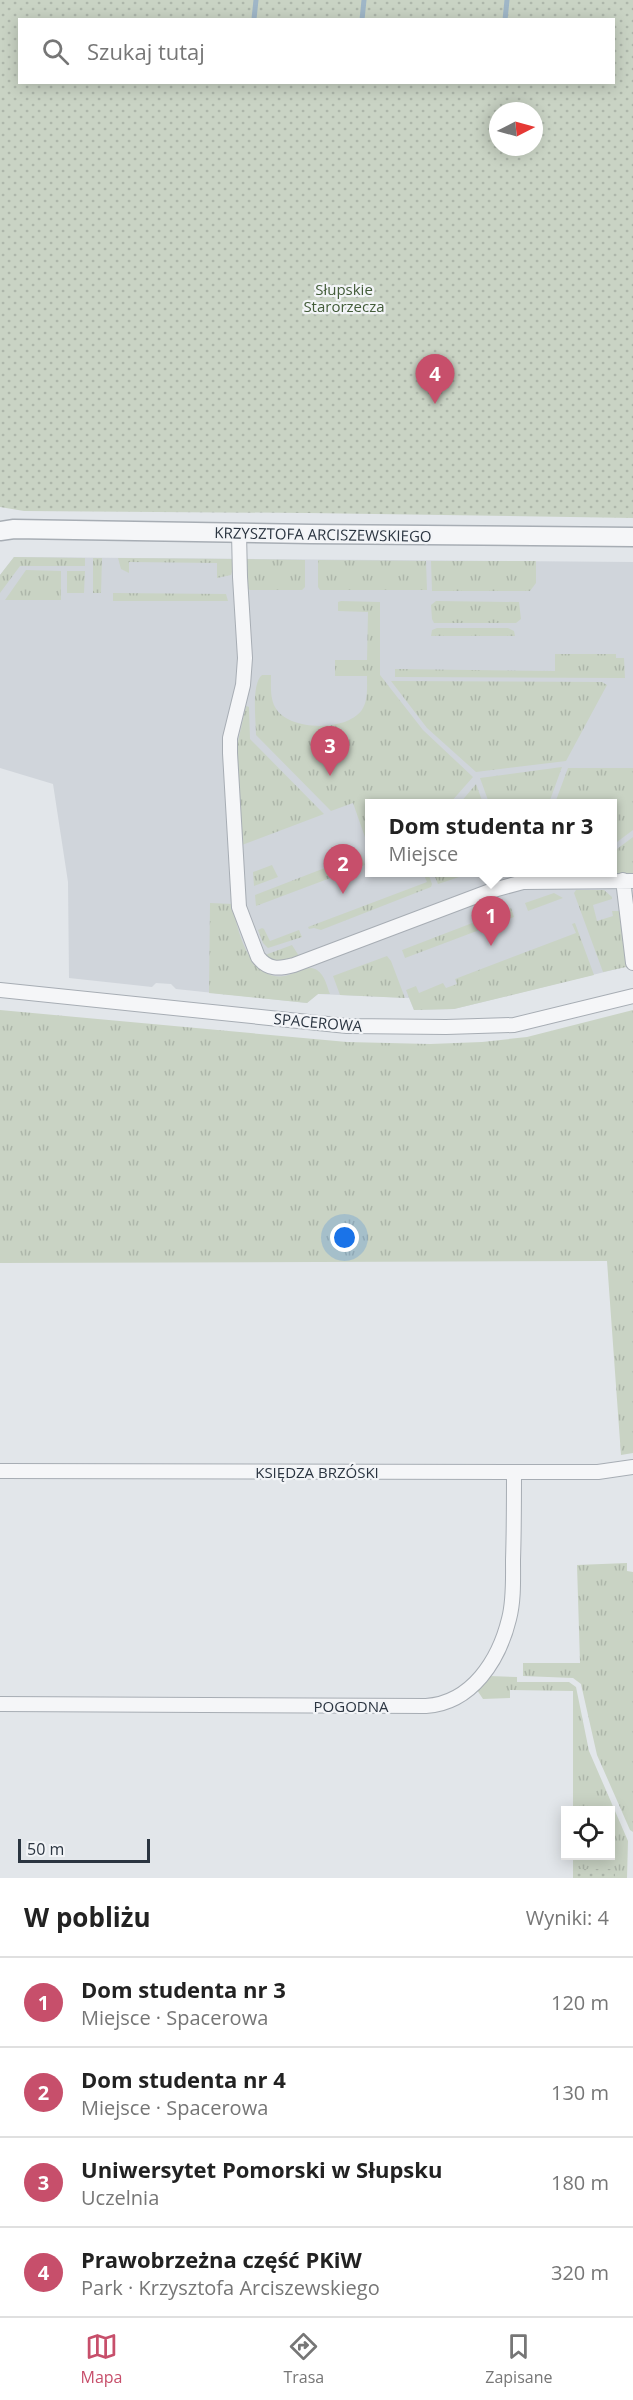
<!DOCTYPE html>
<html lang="pl">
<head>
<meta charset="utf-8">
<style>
  :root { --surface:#fff; --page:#f6f6f6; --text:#222; --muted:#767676; --line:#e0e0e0; --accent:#c74f6b }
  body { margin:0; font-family:"Open Sans",sans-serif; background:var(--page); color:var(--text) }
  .controls { position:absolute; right:18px; bottom:18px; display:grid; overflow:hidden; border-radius:0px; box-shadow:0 3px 15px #0003 }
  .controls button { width:54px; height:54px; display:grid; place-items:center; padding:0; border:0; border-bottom:2px solid var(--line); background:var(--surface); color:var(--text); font:30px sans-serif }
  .compass { position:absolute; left:489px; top:102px; width:54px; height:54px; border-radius:50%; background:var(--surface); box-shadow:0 3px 15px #0003; rotate:84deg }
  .scale { position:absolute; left:18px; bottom:15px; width:132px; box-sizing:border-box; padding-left:6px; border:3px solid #2b3541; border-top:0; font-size:16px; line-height:21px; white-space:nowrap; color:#2b3541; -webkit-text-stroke:4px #f2f4f7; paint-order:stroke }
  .you { position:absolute; left:345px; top:1238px; width:21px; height:21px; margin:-15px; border:4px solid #fff; border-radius:50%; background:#1a73e8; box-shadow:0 0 0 9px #1a73e833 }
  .badge { display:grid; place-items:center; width:39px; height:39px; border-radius:50%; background:var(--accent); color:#fff; font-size:20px; font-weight:700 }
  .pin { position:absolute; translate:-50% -50px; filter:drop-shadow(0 2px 3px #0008) }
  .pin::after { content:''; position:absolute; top:32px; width:21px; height:18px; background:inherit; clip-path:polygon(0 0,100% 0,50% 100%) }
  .popup { position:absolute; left:365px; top:799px; width:252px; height:78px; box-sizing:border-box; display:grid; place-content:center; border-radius:0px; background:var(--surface); filter:drop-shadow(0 2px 4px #0005); font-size:20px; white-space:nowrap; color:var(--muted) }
  .popup b { font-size:22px; color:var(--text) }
  .popup::after { content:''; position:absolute; left:50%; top:100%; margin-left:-12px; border:12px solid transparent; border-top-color:var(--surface) }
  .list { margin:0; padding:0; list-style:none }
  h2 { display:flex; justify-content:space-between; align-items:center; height:78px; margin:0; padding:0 24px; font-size:26px }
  h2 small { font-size:20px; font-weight:400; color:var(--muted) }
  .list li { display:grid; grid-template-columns:39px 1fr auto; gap:18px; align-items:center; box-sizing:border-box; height:90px; padding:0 24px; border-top:2px solid var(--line) }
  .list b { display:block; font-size:22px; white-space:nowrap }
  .list p { margin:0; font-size:20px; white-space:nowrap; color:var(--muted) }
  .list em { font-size:20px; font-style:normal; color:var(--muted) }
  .icon { flex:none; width:33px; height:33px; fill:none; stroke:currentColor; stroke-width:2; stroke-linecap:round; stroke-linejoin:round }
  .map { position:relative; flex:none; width:633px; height:1878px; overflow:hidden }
  .search { position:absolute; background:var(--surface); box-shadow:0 3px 15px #0003; left:18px; right:18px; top:18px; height:66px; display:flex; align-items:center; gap:15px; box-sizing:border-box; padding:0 21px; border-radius:0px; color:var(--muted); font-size:22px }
  .sheet { height:438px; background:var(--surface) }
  nav { display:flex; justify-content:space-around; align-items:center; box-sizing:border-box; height:84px; border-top:2px solid var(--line); background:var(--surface); font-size:16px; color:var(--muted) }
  nav a { display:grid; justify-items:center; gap:3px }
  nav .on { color:var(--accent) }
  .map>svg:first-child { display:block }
  .built { fill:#d0d5db; fill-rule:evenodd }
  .grass { fill:url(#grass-tufts) }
  .park { fill:url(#park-dots); fill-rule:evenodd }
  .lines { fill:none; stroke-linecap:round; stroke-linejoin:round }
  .stream { stroke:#9fb6c7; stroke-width:5 }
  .minor-casing { stroke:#a7adb4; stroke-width:16 }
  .tertiary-casing { stroke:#a7adb4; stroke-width:21 }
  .minor { stroke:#f5f6f8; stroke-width:14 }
  .tertiary { stroke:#f5f6f8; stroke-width:18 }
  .labels { text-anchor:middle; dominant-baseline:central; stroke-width:4.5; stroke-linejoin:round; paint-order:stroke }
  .park-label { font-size:15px; fill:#435c39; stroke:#f2f4f7 }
  .street-label { font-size:15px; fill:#2b3541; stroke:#f2f4f7 }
</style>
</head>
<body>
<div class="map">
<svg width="633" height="1878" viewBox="0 0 633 1878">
  <defs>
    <pattern id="grass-tufts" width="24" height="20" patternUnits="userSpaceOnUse" patternTransform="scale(1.5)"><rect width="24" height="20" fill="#c9d3c4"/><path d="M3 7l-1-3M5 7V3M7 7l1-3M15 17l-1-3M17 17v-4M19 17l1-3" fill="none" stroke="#adb6aa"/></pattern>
    <pattern id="park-dots" width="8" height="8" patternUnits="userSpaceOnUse" patternTransform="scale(1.5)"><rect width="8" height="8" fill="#c9d3c4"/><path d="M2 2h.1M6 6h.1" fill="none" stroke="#adb6aa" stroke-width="1.8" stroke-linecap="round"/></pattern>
  </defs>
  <rect width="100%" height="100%" fill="#e2e6ea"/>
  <path class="built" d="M14,557L633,562V965L454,1009L414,1010L409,998L318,994L307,1003L176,989L171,984L156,983L152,987L69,978L68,882L53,784L0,768V575ZM370,804H612V872H370Z"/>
  <path class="grass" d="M14,557L85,558V566H20L0,593V575Z
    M93,558H102L101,593H93Z
    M118,558L236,559L231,575L217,578V563L129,562V573L121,569Z
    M244,559L305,560V587L302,590H250L246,588Z
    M318,560L426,561L427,590H320L318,587Z
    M431,561H536V583L530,591H432Z
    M26,570L61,571V600H5Z
    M67,571H85L84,593H67Z
    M113,593L226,594L228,601H113Z
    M341,601L380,602V675L423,730L473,777L450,803L370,804L369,842L367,843L353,803L331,811L256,735C256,721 251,684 262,675H271C271,686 270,698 275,707C288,732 350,732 363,708C368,699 367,686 367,676H335V660H367L368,612L338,611V602Z
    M436,601L519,602L521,619L516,623H434L432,619L431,605Z
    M437,628H508L514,631L515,636H431L432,630Z
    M555,654H616V658H624L625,678L395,677V669L555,671Z
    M391,681L602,682L607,685L566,761L476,772L427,728Z
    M246,706L249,707L250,739L324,814L242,845L236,750Z
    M562,767L549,803H489L480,778Z
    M568,768H633V830L613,845L612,804L555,803Z
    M476,784L483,803H460Z
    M633,837V873H583L612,872L613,852Z
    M361,854L365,865L256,906L255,895Z
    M272,865L278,877L254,886L253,872Z
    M433,872H471V873L438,884Z
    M423,873H428L432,884L431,887L321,930L314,928L309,929L308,927L427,882Z
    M576,890H604L612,897V899L593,905L597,921L613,916L612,911H619L626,967L603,972L574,893Z
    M554,893L563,898L528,911L525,903Z
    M210,903L233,904C236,929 250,982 285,976C296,974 306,964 317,970C325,975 327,987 330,994H318L307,1003L209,993Z
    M511,908L514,917L405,958L402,950Z
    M575,923L594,975L454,1009L414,1010L406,990L416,986L419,993L443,983L446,988L457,984L455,979L576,933L572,924Z
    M262,928L264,929L270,941L299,930L302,937L268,948L263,943L258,930Z
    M292,945L299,956C286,961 277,966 265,955Z
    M387,956L391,961L405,998L340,995L333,976Z
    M0,1010L347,1042L430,1044L482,1042L527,1037L633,1010V1453L621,1455L607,1261L0,1263Z
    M627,1563V1571L633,1572V1832L630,1830L597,1755L581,1684L573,1678L523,1676V1663H580L577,1565Z
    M489,1676L517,1677V1682H569L576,1687L589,1751L628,1841L627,1878H615L614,1869H576V1878H573V1856H610V1810H573V1691L510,1690V1698L483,1699L477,1690Z"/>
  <path class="park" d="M0,0H633V518L308,513L24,511L0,507ZM20,20H614V82H20ZM498,111H534V147H498Z
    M576,1869H615V1878H576Z"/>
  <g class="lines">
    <path class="stream" d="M254,19L256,0
      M362,20L364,0
      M505,20L507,0"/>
    <defs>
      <path id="minor" d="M239,533L240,577L245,658L243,685L230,738V753L239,907L258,957C268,970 279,969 294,965L490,891L523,882L633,881
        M623,880L633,963
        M0,990L347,1026L446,1027L514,1025L633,996
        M0,1471L514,1472H598L633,1467
        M0,1704L426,1706C472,1703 499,1660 509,1619C514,1600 513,1579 513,1560C514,1531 514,1502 514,1472"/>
      <path id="tertiary" d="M0,531L14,529L311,534L633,537"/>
    </defs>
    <use href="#minor" class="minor-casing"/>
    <use href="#tertiary" class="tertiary-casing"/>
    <use href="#minor" class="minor"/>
    <use href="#tertiary" class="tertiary"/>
  </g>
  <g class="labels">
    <g class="park-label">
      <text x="344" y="289">Słupskie<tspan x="344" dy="17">Starorzecza</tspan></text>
    </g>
    <g class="street-label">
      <text transform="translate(323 534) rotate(1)">KRZYSZTOFA ARCISZEWSKIEGO</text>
      <text transform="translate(318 1022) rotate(5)">SPACEROWA</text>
      <text x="317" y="1472">KSIĘDZA BRZÓSKI</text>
      <text x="351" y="1706">POGODNA</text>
    </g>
  </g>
</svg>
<div class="controls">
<button><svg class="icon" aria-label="locate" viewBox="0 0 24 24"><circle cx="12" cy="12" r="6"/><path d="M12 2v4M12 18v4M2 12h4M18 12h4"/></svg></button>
</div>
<svg class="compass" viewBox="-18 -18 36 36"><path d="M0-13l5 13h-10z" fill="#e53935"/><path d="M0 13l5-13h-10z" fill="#767676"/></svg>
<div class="scale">50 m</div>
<div class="you"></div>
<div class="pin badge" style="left:491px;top:946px">1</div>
<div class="popup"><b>Dom studenta nr 3</b>Miejsce</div>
<div class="pin badge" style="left:343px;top:894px">2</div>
<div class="pin badge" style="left:330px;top:776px">3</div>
<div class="pin badge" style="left:435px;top:404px">4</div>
<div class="search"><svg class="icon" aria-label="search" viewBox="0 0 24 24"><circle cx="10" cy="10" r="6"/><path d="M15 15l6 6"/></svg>Szukaj tutaj</div>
</div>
<section class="sheet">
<h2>W pobliżu<small>Wyniki: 4</small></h2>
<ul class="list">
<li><span class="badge">1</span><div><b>Dom studenta nr 3</b><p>Miejsce · Spacerowa</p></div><em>120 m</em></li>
<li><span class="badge">2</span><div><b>Dom studenta nr 4</b><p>Miejsce · Spacerowa</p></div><em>130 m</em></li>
<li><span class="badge">3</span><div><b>Uniwersytet Pomorski w Słupsku</b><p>Uczelnia</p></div><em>180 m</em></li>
<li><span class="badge">4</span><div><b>Prawobrzeżna część PKiW</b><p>Park · Krzysztofa Arciszewskiego</p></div><em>320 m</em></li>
</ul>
</section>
<nav>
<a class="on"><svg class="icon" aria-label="map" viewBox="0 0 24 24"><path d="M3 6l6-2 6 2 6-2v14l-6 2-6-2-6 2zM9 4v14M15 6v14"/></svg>Mapa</a>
<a><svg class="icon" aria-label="directions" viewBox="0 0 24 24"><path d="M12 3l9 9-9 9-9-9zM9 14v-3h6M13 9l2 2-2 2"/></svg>Trasa</a>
<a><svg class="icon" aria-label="saved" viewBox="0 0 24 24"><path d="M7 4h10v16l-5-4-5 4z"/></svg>Zapisane</a>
</nav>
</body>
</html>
